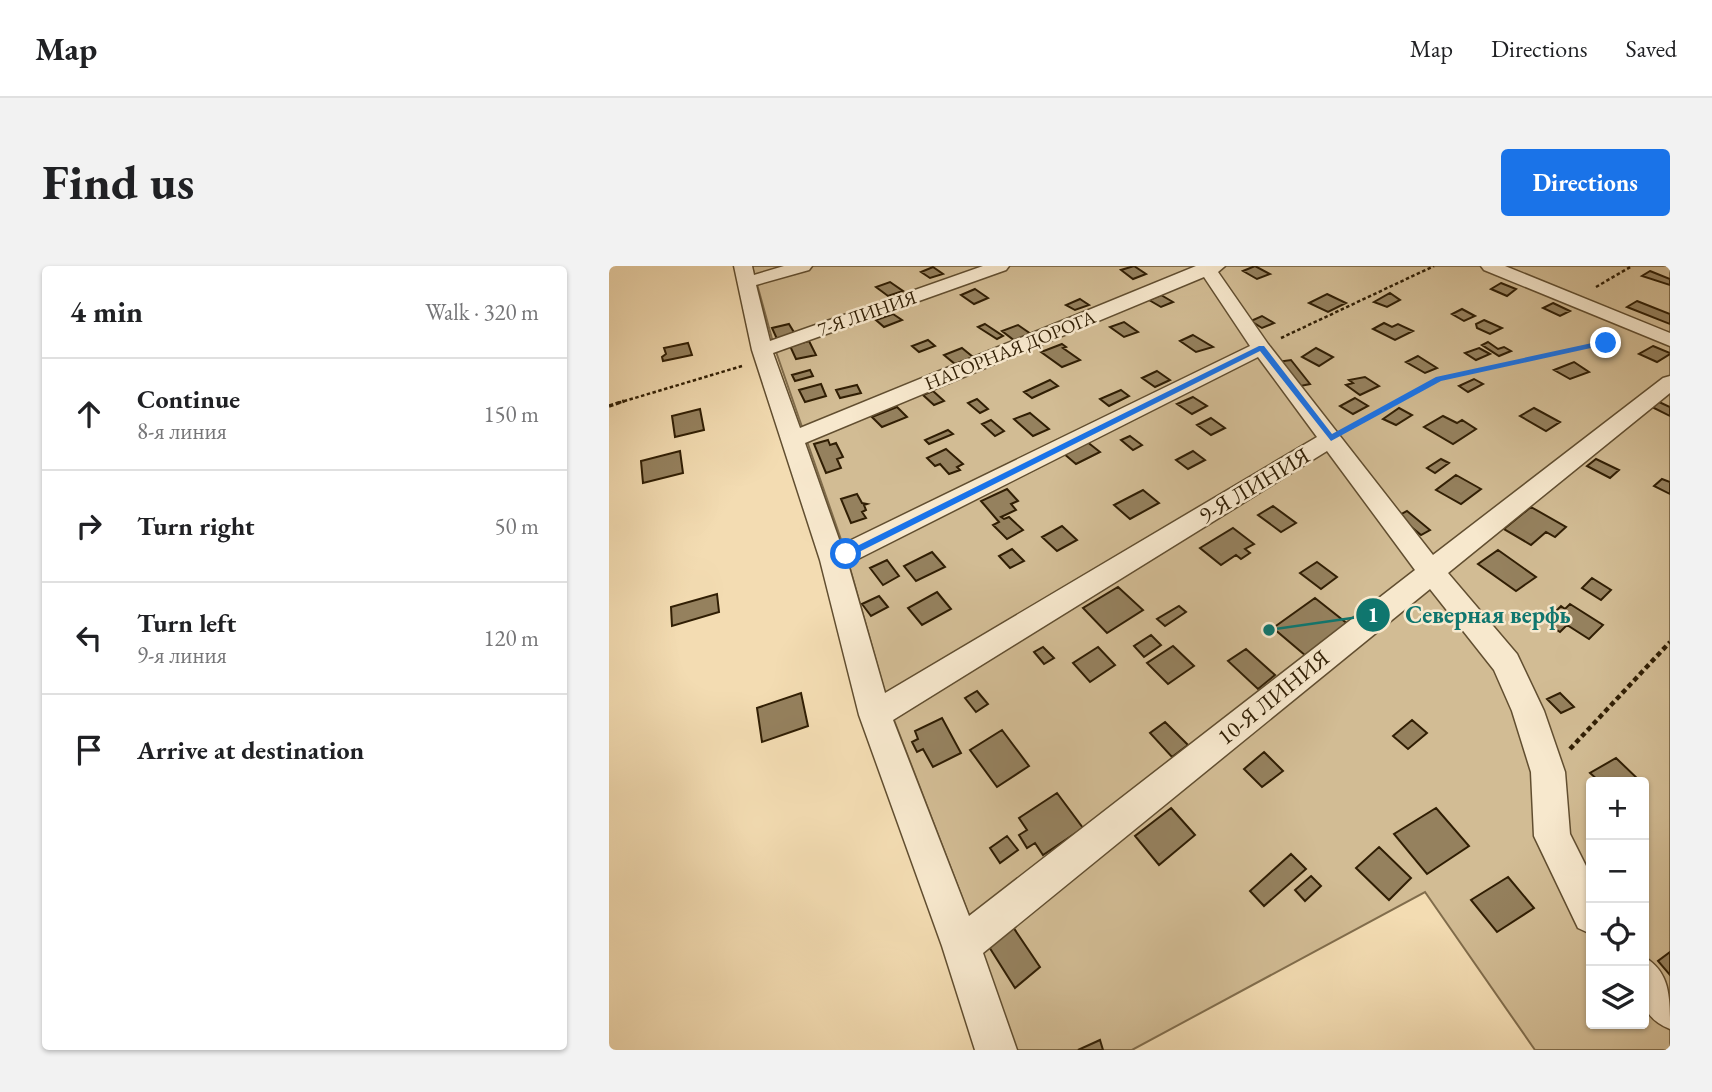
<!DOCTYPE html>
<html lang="en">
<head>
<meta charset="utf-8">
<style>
  :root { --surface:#fff; --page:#f2f2f2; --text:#202124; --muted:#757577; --line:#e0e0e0; --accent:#1a73e8 }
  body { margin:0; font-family:"EB Garamond",serif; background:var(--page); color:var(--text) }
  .controls { position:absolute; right:21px; bottom:21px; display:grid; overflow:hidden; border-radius:7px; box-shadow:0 2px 5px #0004 }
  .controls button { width:63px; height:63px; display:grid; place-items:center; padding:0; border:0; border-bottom:2px solid var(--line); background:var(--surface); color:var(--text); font:35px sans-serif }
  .stop { position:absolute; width:21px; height:21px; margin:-16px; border:5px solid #1a73e8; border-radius:50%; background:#fff }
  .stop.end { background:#1a73e8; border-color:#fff; box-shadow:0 2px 7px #0008 }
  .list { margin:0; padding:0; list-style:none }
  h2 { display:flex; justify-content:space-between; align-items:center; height:91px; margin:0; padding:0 28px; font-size:30px }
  h2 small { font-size:23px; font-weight:400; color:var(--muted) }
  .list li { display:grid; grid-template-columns:46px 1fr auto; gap:21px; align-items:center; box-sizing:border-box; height:112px; padding:0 28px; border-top:2px solid var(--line) }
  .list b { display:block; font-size:26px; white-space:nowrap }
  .list p { margin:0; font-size:23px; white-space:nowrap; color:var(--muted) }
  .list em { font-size:23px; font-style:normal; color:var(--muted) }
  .icon { flex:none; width:38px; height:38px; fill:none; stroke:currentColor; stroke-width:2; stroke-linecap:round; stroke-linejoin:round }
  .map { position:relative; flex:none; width:1061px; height:784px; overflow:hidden; border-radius:7px }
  header { display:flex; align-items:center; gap:42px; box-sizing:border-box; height:98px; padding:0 35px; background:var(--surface); border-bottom:2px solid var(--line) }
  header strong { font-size:33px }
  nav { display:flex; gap:38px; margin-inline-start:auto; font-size:24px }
  .intro { display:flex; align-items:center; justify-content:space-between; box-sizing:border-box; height:168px; padding:0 42px }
  h1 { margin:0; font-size:49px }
  .button { padding:18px 32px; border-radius:7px; background:var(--accent); color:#fff; font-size:24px; font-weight:700 }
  main { display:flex; gap:42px; padding:0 42px }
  aside { flex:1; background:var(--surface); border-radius:7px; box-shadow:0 2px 5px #0004 }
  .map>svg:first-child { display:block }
  .green { fill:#d2bc94; stroke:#816d4c; stroke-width:2; fill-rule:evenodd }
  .building { fill:#95815e; stroke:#301e04; stroke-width:2 }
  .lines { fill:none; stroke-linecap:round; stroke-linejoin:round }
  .minor-casing { stroke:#614e30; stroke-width:3 }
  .path-far2 { stroke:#301e04; stroke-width:2.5; stroke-dasharray:3.5 2.5; stroke-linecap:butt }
  .path-far1 { stroke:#301e04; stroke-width:3.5; stroke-dasharray:4.5 2.5; stroke-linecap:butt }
  .path { stroke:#301e04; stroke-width:4.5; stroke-dasharray:5 3.5; stroke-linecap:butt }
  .minor { fill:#f7e8cd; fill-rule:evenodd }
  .route { fill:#1a73e8 }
  .labels { text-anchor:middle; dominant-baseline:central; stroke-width:5; stroke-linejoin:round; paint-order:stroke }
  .far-street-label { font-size:19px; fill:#301e04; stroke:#f7e8cd }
  .street-label { font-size:23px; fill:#301e04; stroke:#f7e8cd }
  .leader { fill:none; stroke:#0f766e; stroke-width:2.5 }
  .callout-dot { fill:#0f766e; stroke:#f7e8cd; stroke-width:2.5 }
  .mark-label { font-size:21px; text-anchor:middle; font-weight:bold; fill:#fff }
  .callout-label { font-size:24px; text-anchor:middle; font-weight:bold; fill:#0f766e; stroke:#f7e8cd; stroke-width:5; stroke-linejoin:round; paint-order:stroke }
</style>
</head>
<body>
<header>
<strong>Map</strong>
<nav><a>Map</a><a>Directions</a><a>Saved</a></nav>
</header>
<div class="intro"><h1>Find us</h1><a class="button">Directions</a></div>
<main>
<aside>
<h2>4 min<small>Walk · 320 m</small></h2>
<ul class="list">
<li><svg class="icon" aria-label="ahead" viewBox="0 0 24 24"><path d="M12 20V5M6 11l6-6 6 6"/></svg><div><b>Continue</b><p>8-я линия</p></div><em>150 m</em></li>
<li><svg class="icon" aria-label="right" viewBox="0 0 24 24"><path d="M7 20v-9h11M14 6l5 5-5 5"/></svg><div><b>Turn right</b></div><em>50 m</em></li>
<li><svg class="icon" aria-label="left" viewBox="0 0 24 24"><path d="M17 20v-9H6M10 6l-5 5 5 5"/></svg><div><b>Turn left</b><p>9-я линия</p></div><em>120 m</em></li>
<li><svg class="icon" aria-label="arrive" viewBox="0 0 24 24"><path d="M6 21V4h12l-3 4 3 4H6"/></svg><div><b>Arrive at destination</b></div></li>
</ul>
</aside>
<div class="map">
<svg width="1061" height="784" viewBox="0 0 1061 784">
  <rect width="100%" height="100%" fill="#f3dcb2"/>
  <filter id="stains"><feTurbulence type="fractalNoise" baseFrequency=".00286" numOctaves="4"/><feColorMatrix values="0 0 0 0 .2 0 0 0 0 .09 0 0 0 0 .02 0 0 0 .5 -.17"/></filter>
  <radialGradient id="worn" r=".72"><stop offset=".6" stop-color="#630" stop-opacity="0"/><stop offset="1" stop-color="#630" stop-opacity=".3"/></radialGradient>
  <path class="green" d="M143,0H1061V784H926L816,626L523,784H400L368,670L280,441L237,288L165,80ZM982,516H1035V758H982Z"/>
  <path class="building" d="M525,0L537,8L524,13L512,4Z
    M646,0L661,8L648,13L634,5Z
    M324,1L334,8L321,12L312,6Z
    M1041,5L1061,13V19L1033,10Z
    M281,16L294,25L279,30L267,21Z
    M892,17L907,23L898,30L882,23Z
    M366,23L379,32L365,38L352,29Z
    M781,27L791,34L778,41L765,36Z
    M718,28L737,37L719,46L700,37Z
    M552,29L564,36L552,41L540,34Z
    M471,33L480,39L466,44L457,39Z
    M1028,35L1061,48V58L1018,41Z
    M944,37L961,45L951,50L934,42Z
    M853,43L866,50L855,55L843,48Z
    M284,48L293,54L275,61L267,54Z
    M653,50L665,57L653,62L642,55Z
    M875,54L893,62L881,68L868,62L867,58Z
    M515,56L529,66L515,71L501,61Z
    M775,57L783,61L789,58L804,65L786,74L764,63Z
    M180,58L186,68L168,73L163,62Z
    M376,58L394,70L388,73L369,61Z
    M409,59L422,68L406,75L393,65Z
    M584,69L604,81L587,86L571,75Z
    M319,74L326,80L310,86L303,80Z
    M200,75L207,89L187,93L181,80Z
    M879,76L889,83L895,81L902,85L890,90L873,79Z
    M79,77L83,89L54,95L53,91L57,88L55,82Z
    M453,78L457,81L454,82L471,94L453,101L432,86Z
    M1044,80L1061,87V88L1048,96L1030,88Z
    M353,82L364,91L346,98L335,89Z
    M707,82L724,91L710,100L693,91Z
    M870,82L881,88L867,94L856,87Z
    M809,90L828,102L816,107L797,96Z
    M682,94L701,118L687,121L668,96Z
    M965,96L980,106L961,113L945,104Z
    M201,104L204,110L186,115L183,109Z
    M548,105L561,114L546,121L533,112Z
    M756,111L770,120L751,129L737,119L744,117L740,114Z
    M865,113L874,118L859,126L850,120Z
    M441,114L449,120L423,132L415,126Z
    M212,118L217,130L196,136L190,124Z
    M248,119L252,127L231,132L227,124Z
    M512,124L520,130L500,140L491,133Z
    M324,125L335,135L325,139L314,129Z
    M584,131L598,140L583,148L568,138Z
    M746,132L759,140L744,148L731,140Z
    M368,133L379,143L371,147L359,137Z
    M1050,136L1061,141V150L1043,141Z
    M288,141L298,151L273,161L263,151Z
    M790,142L803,149L787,159L774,153Z
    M925,142L951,156L937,165L911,150Z
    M91,143L95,164L66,171L63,150Z
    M421,147L440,163L424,170L405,153Z
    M834,150L848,157L853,154L867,163L844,178L815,161Z
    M602,152L616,162L602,169L588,159Z
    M382,154L395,165L386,170L373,158Z
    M339,164L344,168L320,178L316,174Z
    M521,170L533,179L524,184L512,174Z
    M219,174L221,179L227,177L234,191L228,193L232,202L217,207L205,178Z
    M477,175L491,186L467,198L454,187Z
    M337,183L354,198L348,201L351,204L340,208L331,198L326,200L318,192Z
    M71,185L74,207L34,217L32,195Z
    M584,185L596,194L579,203L567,194Z
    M832,193L840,197L826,207L818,202Z
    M987,193L1010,204L1001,212L978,200Z
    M847,209L872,223L852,238L827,224Z
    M1053,213L1061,216V228L1045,220Z
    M398,223L409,235L402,238L407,244L392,251L395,253L400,251L414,264L398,273L384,259L390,256L372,235Z
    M534,224L550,237L521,253L505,239Z
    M248,228L253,237L258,238L255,239L257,244L253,246L257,252L242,257L232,233Z
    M664,240L687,257L672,266L649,249Z
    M922,241L957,261L946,271L937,266L922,279L895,263Z
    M798,245L821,264L812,269L789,250Z
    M453,260L468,274L448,285L433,271Z
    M624,262L645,278L636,283L641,287L632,293L627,289L612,299L591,282Z
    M403,283L415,295L401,302L390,290Z
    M889,284L927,311L907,325L869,298Z
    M323,286L336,301L307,315L295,300Z
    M278,294L290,310L274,319L261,302Z
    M708,296L728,311L712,323L691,307Z
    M983,312L1002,324L992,334L973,322Z
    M509,321L534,344L498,367L474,342Z
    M328,326L342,343L313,359L299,342Z
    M108,328L110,346L63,360L62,341Z
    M270,330L279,341L262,350L253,338Z
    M706,332L740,359L697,390L664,362Z
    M961,338L994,359L980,373L958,359L951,366L939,358L951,347L947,345L952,340L956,343Z
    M570,340L577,346L556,360L548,353Z
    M542,369L552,379L535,391L525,380Z
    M564,380L585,400L559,418L538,397Z
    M434,381L445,392L435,398L425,386Z
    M489,381L506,399L481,416L464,397Z
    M637,383L666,409L649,423L619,395Z
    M368,425L379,438L367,446L356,432Z
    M192,427L199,460L153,476L148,442Z
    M951,427L965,441L952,447L938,433Z
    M333,452L352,487L324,501L314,483L308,486L303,476L309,473L306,465Z
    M803,454L818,467L799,483L784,470Z
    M556,456L579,479L563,491L541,467Z
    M393,464L420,500L388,521L361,484Z
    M655,486L674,505L653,521L635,503Z
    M1007,492L1030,514L991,516L981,507Z
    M448,527L474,562L434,589L426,577L418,582L410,569L418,564L410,552Z
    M562,542L586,569L550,599L526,570Z
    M827,542L860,580L818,608L785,568Z
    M398,570L409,584L391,597L381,582Z
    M770,581L802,612L780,634L747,602Z
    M682,588L697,603L655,640L641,625Z
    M702,610L712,620L696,635L686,624Z
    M899,611L925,642L888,666L862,634Z
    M402,658L431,701L406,722L377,676Z
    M1061,686V709L1049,695Z
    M491,774L494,784H469Z"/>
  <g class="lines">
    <defs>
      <path id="minor" d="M125,0H143L145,9L175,0H203L200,4L147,19L161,75L374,0H400L397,4L164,87L191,162L587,0H616L609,6L659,78L824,289L1054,112L1061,110V127L839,307L908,388L935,445L956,506L961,568L982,610V668L969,662L925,570L922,506L903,445L885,404L821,323L374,687L408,784H366L333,680L250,449L211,294L143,84ZM595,11L641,80L232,279L196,177ZM649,91L708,171L276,427L239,298ZM718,185L806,304L360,650L284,454Z
        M872,0H896L1061,67V80L875,4Z
        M1035,691C1061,706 1061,730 1061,763C1026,749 1034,724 1035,691Z"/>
    </defs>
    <use href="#minor" class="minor-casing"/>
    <path class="path-far2" d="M987,21L1023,0
      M672,72L825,0
      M9,137L133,100
      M786,137L830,113L1006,74"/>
    <path class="path-far1" d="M0,140L15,135
      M741,162L789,135"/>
    <path class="path" d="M961,483L1061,376"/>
    <use href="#minor" class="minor"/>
  </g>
  <path class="route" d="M997,74L1000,78L832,115L722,175L651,85L240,291L232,288L650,80H655L723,168L827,111Z"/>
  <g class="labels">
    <g class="far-street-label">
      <text transform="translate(258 47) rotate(-19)">7-Я ЛИНИЯ</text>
      <text transform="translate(401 84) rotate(-22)">НАГОРНАЯ ДОРОГА</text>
    </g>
    <g class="street-label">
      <text transform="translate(645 219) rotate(-31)">9-Я ЛИНИЯ</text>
      <text transform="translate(664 431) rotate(-39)">10-Я ЛИНИЯ</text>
    </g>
  </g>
  <path class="leader" d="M660 364L764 349"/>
  <g class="callout-dot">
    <circle cx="660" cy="364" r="7"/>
    <circle cx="764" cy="349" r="18"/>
  </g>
  <g class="mark-label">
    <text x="764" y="356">1</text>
  </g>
  <g class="callout-label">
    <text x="879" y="357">Северная верфь</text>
  </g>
  <rect width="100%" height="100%" filter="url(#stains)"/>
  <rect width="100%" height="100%" fill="url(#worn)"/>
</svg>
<div class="controls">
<button>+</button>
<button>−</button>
<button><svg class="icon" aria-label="locate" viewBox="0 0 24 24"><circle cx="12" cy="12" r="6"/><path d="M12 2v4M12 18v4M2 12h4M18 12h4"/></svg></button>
<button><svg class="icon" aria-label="layers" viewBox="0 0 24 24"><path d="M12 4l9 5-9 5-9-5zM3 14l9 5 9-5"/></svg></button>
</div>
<div class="stop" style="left:237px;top:288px"></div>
<div class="stop end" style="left:997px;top:77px"></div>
</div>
</main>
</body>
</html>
